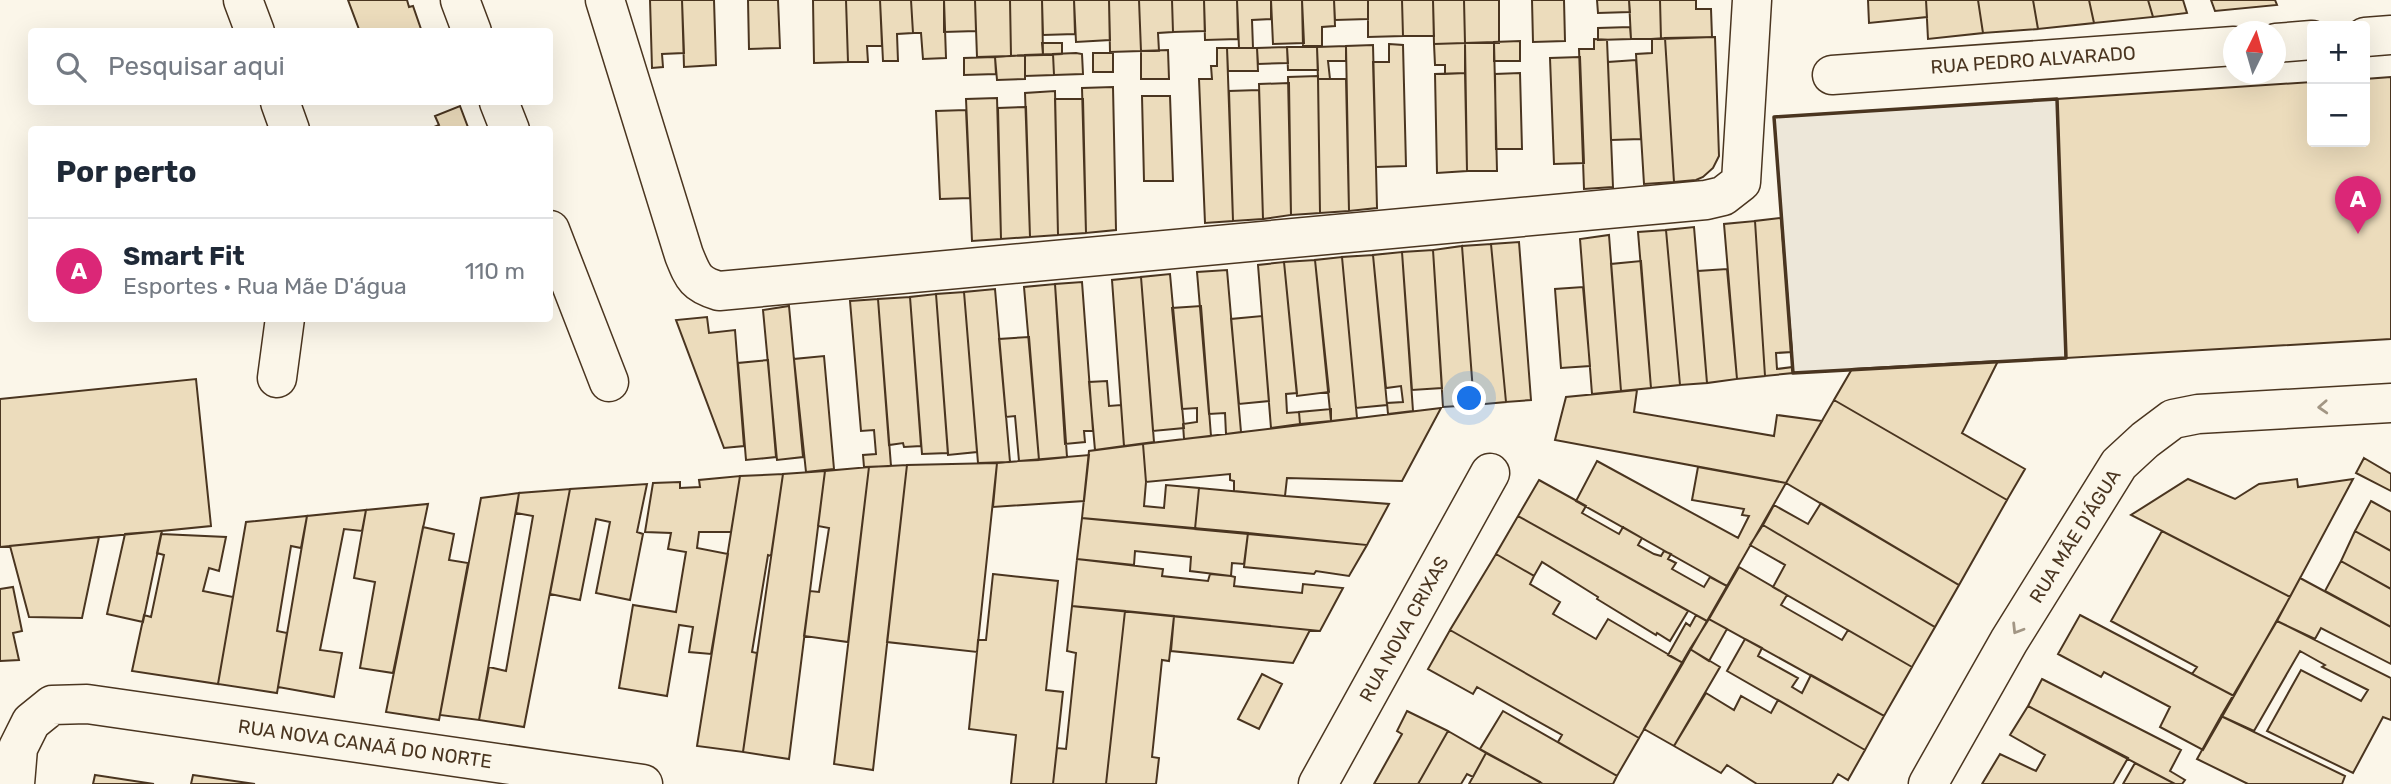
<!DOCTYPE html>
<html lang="pt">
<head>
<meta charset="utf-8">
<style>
  :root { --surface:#fff; --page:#f6f6f7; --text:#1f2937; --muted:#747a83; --line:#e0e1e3; --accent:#db2777 }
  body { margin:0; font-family:Rubik,sans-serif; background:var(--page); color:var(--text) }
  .controls { position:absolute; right:21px; top:21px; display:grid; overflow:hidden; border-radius:7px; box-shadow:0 7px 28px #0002 }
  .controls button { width:63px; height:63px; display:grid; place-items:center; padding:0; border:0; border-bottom:2px solid var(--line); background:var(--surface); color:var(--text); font:35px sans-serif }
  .compass { position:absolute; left:2223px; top:21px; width:63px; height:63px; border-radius:50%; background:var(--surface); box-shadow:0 7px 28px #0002; rotate:5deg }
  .you { position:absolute; left:1470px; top:399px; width:24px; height:24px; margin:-18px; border:5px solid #fff; border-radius:50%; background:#1a73e8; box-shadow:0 0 0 10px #1a73e833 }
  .badge { display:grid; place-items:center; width:46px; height:46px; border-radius:50%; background:var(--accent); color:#fff; font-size:23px; font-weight:700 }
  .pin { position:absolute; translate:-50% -58px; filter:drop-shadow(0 2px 4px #0008) }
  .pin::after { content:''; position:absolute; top:37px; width:24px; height:21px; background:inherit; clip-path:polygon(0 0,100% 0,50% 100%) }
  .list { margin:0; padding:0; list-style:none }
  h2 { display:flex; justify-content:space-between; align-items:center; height:91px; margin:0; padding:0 28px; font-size:30px }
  h2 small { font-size:23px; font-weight:400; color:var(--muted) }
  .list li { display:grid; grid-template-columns:46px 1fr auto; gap:21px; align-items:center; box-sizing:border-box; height:105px; padding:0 28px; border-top:2px solid var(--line) }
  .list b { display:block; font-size:26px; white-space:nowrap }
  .list p { margin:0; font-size:23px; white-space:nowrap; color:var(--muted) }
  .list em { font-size:23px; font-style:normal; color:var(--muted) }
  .icon { flex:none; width:38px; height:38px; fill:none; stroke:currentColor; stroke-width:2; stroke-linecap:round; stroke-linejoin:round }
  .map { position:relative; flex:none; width:2391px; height:784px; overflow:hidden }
  .search { position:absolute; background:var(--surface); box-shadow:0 7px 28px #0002; left:28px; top:28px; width:525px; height:77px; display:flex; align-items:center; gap:18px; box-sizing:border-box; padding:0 24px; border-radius:7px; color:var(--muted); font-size:26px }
  .panel { position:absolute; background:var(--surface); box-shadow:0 7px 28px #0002; left:28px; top:126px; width:525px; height:196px; border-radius:7px }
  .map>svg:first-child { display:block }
  .parking { fill:#ede7d9; stroke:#887966; stroke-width:2 }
  .building { fill:#ecdcbc; stroke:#4a3520; stroke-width:2 }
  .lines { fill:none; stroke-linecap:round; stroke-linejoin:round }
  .minor-casing { stroke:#4a3520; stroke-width:41 }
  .minor { stroke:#fbf6e9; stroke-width:38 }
  .wall { stroke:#4a3520; stroke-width:3.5 }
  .oneway { stroke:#a29684 }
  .labels { text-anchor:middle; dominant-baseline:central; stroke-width:5; stroke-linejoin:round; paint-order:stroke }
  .street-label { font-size:19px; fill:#4a3520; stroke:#fbf6e9 }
</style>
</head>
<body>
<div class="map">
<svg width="2391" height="784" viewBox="0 0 2391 784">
  <rect width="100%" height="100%" fill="#fbf6e9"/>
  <path class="parking" d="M2057,99L2066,358L1793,373L1774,117Z"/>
  <path class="building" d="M348,0H407L409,7L413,6L422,32H360Z
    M650,0H682L684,53L662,54L663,67L652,68Z
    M682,0H714L716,65L684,67Z
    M748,0H778L780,48L749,49Z
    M813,0H846L848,62L814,63Z
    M846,0H880L882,46H867L868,62H848Z
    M880,0H911L913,33L897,34L898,61H883Z
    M911,0H944L946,58L923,59L921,33H913Z
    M944,0H975L976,31L944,32Z
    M975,0H1010L1011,56L977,57Z
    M1010,0H1042L1043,55L1011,56Z
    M1042,0H1074L1075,34L1043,35Z
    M1074,0H1109L1110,40L1076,42Z
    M1109,0H1139L1141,51L1110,52Z
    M1139,0H1172L1173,32L1158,33L1159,51H1141Z
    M1172,0H1204L1205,31L1173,32Z
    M1204,0H1237L1238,39L1205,40Z
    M1237,0H1271V19L1252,20L1253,48H1239Z
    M1271,0H1302L1304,43L1273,44Z
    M1302,0H1334L1335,26L1322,27V46H1303Z
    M1334,0H1368V19L1335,20Z
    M1368,0H1402L1403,36L1368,37Z
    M1402,0H1433L1434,36H1403Z
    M1433,0H1464L1465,43L1434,44Z
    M1464,0H1499V43H1465Z
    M1532,0H1564L1565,41L1533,42Z
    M1597,0H1629L1630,12L1598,13Z
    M1629,0H1660L1661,39H1631Z
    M1660,0H1696V9H1711L1712,37L1661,39Z
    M1868,0H1926L1927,17L1869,23Z
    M1926,0H1978L1983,33L1928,39Z
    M1978,0H2033L2038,29L1983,33Z
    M2033,0H2089L2094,23L2038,29Z
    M2089,0H2148L2153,17L2094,23Z
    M2148,0H2183L2187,13L2153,17Z
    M2211,0H2275L2277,5L2215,11Z
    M1630,27L1631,39L1598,40V28Z
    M1715,37L1719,156L1713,168L1703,177L1696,180L1674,182L1665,38Z
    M1665,38L1674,182L1644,184L1636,54L1652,53V39Z
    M1594,39L1607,40L1613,187L1584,189L1579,49H1594Z
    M1520,41V61H1494V42Z
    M1494,42L1497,171H1467L1465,43Z
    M1042,43H1062V54L1043,55Z
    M1465,43V73L1445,74V65H1435L1434,44Z
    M1389,44L1403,45L1406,166L1376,167L1373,62H1389Z
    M1373,45L1377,208L1349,211L1346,46Z
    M1346,46V61H1328L1330,79H1318L1317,47Z
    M1287,47L1288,63L1258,64L1257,48Z
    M1287,47H1317L1318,70H1288Z
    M1217,48H1227L1233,221L1205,223L1199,79H1212L1211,66H1217Z
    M1227,48H1257L1258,71H1228Z
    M1168,50L1169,79H1141V51Z
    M1076,53L1082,54L1083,74L1054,75L1053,54Z
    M1093,53H1113V72H1093Z
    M1053,54L1054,75L1025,76V55Z
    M1025,55V79L997,80L995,57Z
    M995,57L996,74L964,75V58Z
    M1580,57L1584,163L1554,164L1550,58Z
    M1636,60L1641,139L1611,140L1608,62Z
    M1465,73L1467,171L1437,173L1435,74Z
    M1520,73L1522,149H1496L1495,74Z
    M1318,76L1320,213L1291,215L1288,77Z
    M2391,77V339L2066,358L2057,99L2312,82V142H2365V79Z
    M1318,79H1346L1349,211L1320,213Z
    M1289,83L1291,215L1263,219L1259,84Z
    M1113,87L1116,230L1086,233L1082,88Z
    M1259,90L1263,219L1233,221L1229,91Z
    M1055,91L1058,235L1030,237L1025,93Z
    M1142,96H1170L1173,181H1144Z
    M997,98L1001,239L972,241L966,99Z
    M1055,99H1083L1086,233L1058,235Z
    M460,106L469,130H427L439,125L435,116Z
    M1026,107L1030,237L1001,239L998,108Z
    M966,110L970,198L940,199L936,111Z
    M1781,218L1792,352L1776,353L1777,369L1793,367V373L1765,376L1755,221Z
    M1755,221L1765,376L1737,379L1724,224Z
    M1694,227L1707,383L1680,385L1666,230Z
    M1666,230L1680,385L1651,388L1638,232Z
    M1609,235L1621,391L1592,394L1580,239Z
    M1519,242L1531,400L1506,402L1491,244Z
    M1491,244L1506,402L1474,405L1462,246Z
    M1462,246L1474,405L1443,407L1433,250Z
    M1433,250L1442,388L1412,390L1402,252Z
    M1402,252L1413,411L1388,414L1387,403L1403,402L1401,386L1386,388L1373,255Z
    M1373,255L1387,405L1356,408L1342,257Z
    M1342,257L1357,418L1331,421L1315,260Z
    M1315,260L1329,392L1297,396L1284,262Z
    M1641,261L1651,388L1621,391L1611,264Z
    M1284,262L1297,393L1286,394L1287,413L1299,412L1300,424L1271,428L1258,265Z
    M1727,269L1737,379L1707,383L1698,271Z
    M1227,270L1241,432L1226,434L1225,413L1209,414L1197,272Z
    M1170,274L1184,428L1153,431L1141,277Z
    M1141,277L1154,442L1124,446L1112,280Z
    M1082,282L1093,431H1084L1085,442L1065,444L1055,284Z
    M1055,284L1067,457L1039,460L1024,287Z
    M1583,287L1590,366L1561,368L1555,289Z
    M995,289L1010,462L978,463L964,292Z
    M964,292L977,452L948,455L936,294Z
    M936,294L948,453L922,454L910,297Z
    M910,297L921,446L904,447L903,443L889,445L878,299Z
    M878,299L891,466L864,467L863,455L876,454L874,430L861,431L850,301Z
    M789,306L803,457L777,460L763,310Z
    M1201,306L1211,436L1184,439L1183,424L1197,422V408L1182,409L1172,308Z
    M1262,316L1269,401L1239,404L1231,319Z
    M707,317L709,333L735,330L744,446L724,448L676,320Z
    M1029,337L1039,460L1019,461L1015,416L1006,417L999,339Z
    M824,356L834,469L806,472L794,359Z
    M768,360L776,457L746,460L738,363Z
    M1998,361L1962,433L2025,469L2007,500L1834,400L1852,369Z
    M196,379L211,526L0,547V399Z
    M1107,381L1109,406L1121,405L1124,446L1095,450L1089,382Z
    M1637,390L1634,412L1774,436L1777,415L1822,421L1786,483L1555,440L1566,397Z
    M1834,400L2007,500L1959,585L1786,483Z
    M1441,408L1402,481L1287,478L1285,496L1234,491V481L1230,480V474L1146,482L1143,444Z
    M1331,409V421L1300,424L1299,412Z
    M1143,444L1146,482L1144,506L1164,508L1166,485L1199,488L1195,529L1082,518L1089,451Z
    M1089,455L1084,501L993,507L997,463Z
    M2364,458L2391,474V491L2356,473Z
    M1597,461L1738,538L1749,516L1742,515L1744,509L1692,500L1698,467L1786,483L1727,586L1576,501Z
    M997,463L977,652L887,642L907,465Z
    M907,465L873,770L834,764L869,467Z
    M869,467L848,642L804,636L810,591L819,592L829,528L818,526L825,471Z
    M825,471L789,759L743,752L783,474Z
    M783,474L771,556L768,555L752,652L757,653L743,752L697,746L740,476Z
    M740,476L731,532H699L697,548L728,554L711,654L689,652L693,627L679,625L667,696L619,688L633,605L676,612L686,552L668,549L671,533L645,532L653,483L680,482V488L700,487L699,480Z
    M2188,479L2235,499L2259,484L2297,479L2298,487L2353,479L2290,597L2131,515Z
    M1539,480L1586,506L1582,513L1619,534L1623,527L1642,538L1638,545L1654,554L1661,556L1664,551L1671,554L1668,559L1676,563L1672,569L1704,587L1710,577L1727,586L1707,621L1518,516Z
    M647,484L637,532L643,534L630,600L596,593L610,522L596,519L580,600L550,594L570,489Z
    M1199,488L1285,496L1389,504L1367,545L1195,529Z
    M570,489L524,727L479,720L489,667L506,671L533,516L516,513L519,493Z
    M519,493L479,720L440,715L481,498Z
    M2371,501L2391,512V551L2355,531Z
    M1821,503L1959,585L1935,627L1763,525L1774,505L1808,524Z
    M428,504L393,673L360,668L375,582L354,578L366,510Z
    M366,510L362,531L344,529L320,650L342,653L334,697L278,687L307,516Z
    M307,516L301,548L291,546L277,631L287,633L277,693L218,684L246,522Z
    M1518,516L1688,611L1670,641L1657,633L1656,635L1597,599L1598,597L1542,562L1534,576L1496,554Z
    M1082,518L1248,533L1244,564L1232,563L1231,576L1190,571L1191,557L1135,551L1134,565L1077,559Z
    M1763,525L1935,627L1912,667L1773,587L1785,565L1750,545Z
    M423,527L454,534L449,560L468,563L439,720L386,712Z
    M162,531L143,622L107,614L125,534Z
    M2162,531L2290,597L2234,696L2192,674L2197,667L2111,621Z
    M2355,531L2391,551V589L2341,561Z
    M1248,533L1367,545L1349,576L1316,571L1314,574L1244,567Z
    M161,534L226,537L219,571L209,568L203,591L233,597L218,684L132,671L144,615L151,617L164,555L157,553Z
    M99,537L82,618L29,617L10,546Z
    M1496,554L1534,576L1530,584L1560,602L1553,614L1596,639L1608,619L1683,663L1639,738L1450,630Z
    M1077,559L1163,569L1162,576L1208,581L1210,574L1231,576L1235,577L1234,586L1302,593L1303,584L1343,588L1320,631L1072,606Z
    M2341,561L2391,589V627L2325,591Z
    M1739,567L1787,595L1781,605L1842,640L1848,630L1912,667L1884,716L1709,619Z
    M993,574L1058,581L1046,690L1063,692L1053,784H1011L1016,735L969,729L977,652L978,640H986Z
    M2300,578L2391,627V664L2321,628L2315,639L2277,621Z
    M13,587L22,631L13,633L19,660L0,661V589Z
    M1072,606L1125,611L1106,784H1053L1057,748L1066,749L1076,653L1067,651Z
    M1125,611L1174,616L1169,661L1162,660L1152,757L1159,758L1156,784H1106Z
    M1696,615L1707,621L1683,663L1668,655L1686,623L1690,626Z
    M2080,615L2234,696L2203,750L2160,727L2170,707L2104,672L2101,677L2058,654Z
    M1174,616L1310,630L1293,663L1171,651Z
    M1709,619L1727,629L1709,661L1690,649Z
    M2277,621L2391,678V720L2383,717L2353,773L2267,731L2301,670L2361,701L2368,690L2322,667L2325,665L2300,651L2254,731L2221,716Z
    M1450,630L1639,738L1617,776L1558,742L1562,735L1477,687L1473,694L1428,669Z
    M1745,639L1762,648L1758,656L1798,678L1792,687L1802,693L1811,675L1884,716L1865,750L1727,671Z
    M1690,649L1720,667L1674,746L1644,729Z
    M1262,674L1282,684L1259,729L1238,719Z
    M2042,679L2181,750L2170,771L2185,780L2182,784H2175L2028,706Z
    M1706,693L1734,710L1741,696L1771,713L1778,700L1865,750L1848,780L1838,774L1832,784H1757L1727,765L1721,773L1674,746Z
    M2028,706L2128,758L2113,784H1982L2000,754L2036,771L2045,755L2010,735Z
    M1407,711L1448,731L1418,784H1374L1402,734L1397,731Z
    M1503,711L1617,776L1613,784H1543L1480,749Z
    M2221,716L2345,776L2342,784H2248L2197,759Z
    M1448,731L1486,753L1473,777L1467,774L1461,784H1418Z
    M1486,753L1540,782L1539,784H1469Z
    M2135,763L2175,784H2123Z
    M95,775L154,784H93Z
    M193,775L255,784H191Z"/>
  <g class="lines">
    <defs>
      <path id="minor" d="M243,0L255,32
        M460,0L472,32
        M605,0L684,255C693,277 695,284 719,291L1706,200L1723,196L1741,182L1752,0
        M2365,37L2391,35
        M2276,43L2312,40
        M1832,75L2234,46
        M280,102L290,130
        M499,102L510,130
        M550,230L609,382
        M277,378L285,318
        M15,784L18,748L31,722L52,705L87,704L643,784
        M1318,784L1490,473
        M1928,784L2009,641L2119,464L2145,440L2173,419L2198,414L2391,403"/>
    </defs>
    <use href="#minor" class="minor-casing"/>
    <use href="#minor" class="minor"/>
    <path class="wall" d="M2057,99L2066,358L1793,373L1774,117Z"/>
  </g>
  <defs><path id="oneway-chevron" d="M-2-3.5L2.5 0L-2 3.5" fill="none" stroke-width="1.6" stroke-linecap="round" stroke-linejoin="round" transform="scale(1.75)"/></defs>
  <g class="oneway">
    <use href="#oneway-chevron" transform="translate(2323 407) rotate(177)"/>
    <use href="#oneway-chevron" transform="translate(2017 629) rotate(122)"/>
  </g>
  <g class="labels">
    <g class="street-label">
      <text transform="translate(2033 60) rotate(-4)">RUA PEDRO ALVARADO</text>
      <text transform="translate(2075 536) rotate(-58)">RUA MÃE D'ÁGUA</text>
      <text transform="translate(1404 629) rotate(-61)">RUA NOVA CRIXAS</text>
      <text transform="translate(365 744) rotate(8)">RUA NOVA CANAÃ DO NORTE</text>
    </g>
  </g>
</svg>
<div class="controls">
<button>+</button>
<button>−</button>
</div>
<svg class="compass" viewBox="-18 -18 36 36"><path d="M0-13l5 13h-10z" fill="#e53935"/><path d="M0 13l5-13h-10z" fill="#747a83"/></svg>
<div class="you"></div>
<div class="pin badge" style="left:2358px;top:234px">A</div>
<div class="search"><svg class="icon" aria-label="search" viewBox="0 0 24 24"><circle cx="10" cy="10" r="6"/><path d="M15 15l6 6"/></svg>Pesquisar aqui</div>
<section class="panel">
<h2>Por perto<small></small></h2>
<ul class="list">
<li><span class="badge">A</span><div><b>Smart Fit</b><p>Esportes · Rua Mãe D'água</p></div><em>110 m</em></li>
</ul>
</section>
</div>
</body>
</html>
